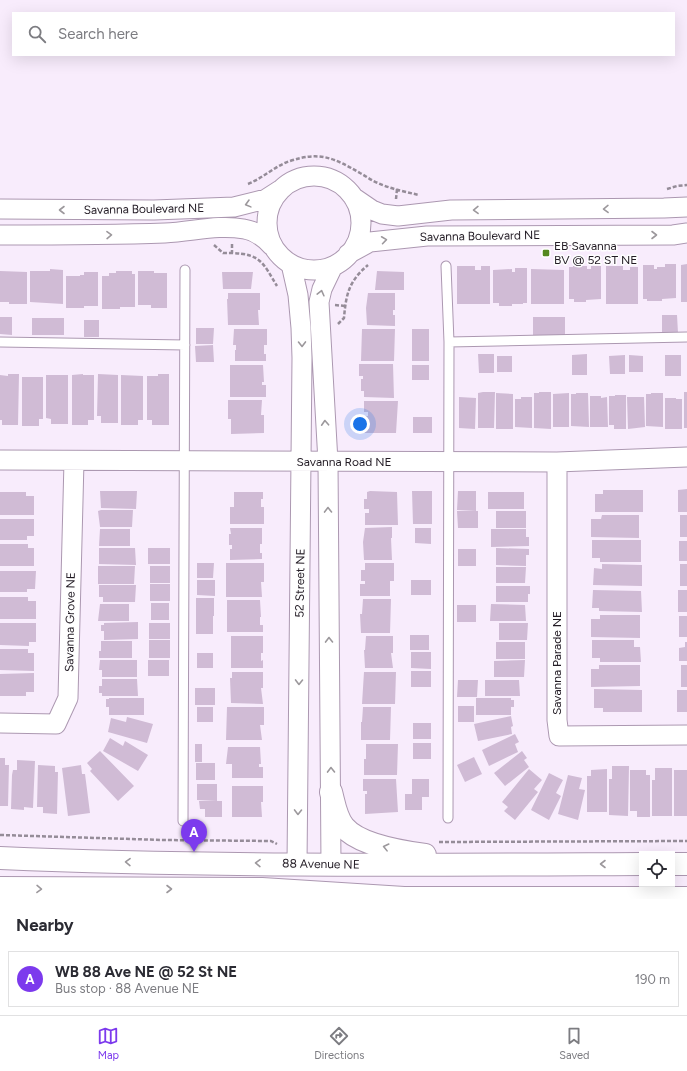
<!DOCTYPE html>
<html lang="en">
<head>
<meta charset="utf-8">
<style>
  :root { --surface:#fff; --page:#f7f7f7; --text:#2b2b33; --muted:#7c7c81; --line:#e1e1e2; --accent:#7c3aed }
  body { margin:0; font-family:Figtree,sans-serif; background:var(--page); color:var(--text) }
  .controls { position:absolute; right:12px; bottom:12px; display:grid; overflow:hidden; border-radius:0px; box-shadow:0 4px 16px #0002 }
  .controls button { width:36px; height:36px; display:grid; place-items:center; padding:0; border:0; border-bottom:1px solid var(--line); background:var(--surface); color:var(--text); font:20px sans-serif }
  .you { position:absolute; left:360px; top:424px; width:14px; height:14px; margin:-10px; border:3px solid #fff; border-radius:50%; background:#1a73e8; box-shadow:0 0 0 6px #1a73e833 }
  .badge { display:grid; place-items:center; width:26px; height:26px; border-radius:50%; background:var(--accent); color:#fff; font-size:13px; font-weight:700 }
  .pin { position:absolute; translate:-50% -33px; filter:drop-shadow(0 1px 2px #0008) }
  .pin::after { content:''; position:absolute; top:21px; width:14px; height:12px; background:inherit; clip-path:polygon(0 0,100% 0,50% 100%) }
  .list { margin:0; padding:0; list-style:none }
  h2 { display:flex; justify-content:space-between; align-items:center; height:52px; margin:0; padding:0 16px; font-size:17px }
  h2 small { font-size:13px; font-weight:400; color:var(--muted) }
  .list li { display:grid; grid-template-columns:26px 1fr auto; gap:12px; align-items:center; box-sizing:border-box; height:56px; margin:0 8px 8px; padding:0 8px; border:1px solid var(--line); border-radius:0px }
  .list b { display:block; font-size:15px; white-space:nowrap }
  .list p { margin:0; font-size:13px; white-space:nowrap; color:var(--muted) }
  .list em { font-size:13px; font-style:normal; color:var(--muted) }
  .icon { flex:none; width:22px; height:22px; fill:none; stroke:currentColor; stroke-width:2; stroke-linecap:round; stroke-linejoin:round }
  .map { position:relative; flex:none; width:687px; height:899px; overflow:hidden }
  .search { position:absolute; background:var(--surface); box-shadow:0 4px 16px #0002; left:12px; right:12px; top:12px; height:44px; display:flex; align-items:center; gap:10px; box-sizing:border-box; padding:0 14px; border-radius:0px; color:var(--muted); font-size:15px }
  .sheet { height:116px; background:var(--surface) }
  nav { display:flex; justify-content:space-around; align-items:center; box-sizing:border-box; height:56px; border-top:1px solid var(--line); background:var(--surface); font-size:11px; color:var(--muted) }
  nav a { display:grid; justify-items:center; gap:2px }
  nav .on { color:var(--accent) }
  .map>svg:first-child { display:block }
  .building { fill:#d0bbd5 }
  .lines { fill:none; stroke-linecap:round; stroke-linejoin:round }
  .service-casing { stroke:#ac98b1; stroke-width:11 }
  .minor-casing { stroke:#ac98b1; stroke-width:21 }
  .tertiary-casing { stroke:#ac98b1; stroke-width:24 }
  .path { stroke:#958c98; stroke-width:2.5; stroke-dasharray:4 2; stroke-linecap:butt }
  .service { stroke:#fff; stroke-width:9 }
  .minor { stroke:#fff; stroke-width:19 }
  .tertiary { stroke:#fff; stroke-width:22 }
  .oneway { stroke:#9c989c }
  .poi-dot { fill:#54881f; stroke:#fefefe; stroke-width:1.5 }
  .labels { text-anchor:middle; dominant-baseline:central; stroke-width:3; stroke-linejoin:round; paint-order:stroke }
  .street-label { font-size:12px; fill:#221b24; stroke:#fefefe }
  .poi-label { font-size:12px; fill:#221b24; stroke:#fefefe; text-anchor:start }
</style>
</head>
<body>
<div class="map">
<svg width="687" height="899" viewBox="0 0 687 899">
  <rect width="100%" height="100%" fill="#f8ecfc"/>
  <path class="building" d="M665,264H676V298L662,299V301H647V299H643V265H654V269H657V267H665Z
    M687,264V302H681V265Z
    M457,266H475V270H481V266H490V304H457Z
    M573,266H587V269H591V266H601V299L586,300V302H574V299H569V267H573Z
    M606,266H623V270H630V267H638V304H606Z
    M515,268H527V303H523V304H512V306H499V303H493V270L512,269V272H515Z
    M50,269L63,270V304L30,302V271H50Z
    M531,269L564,270V304H531Z
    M0,271L27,272V304H9V302H0Z
    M116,271H132V274H135V307H120V309H102V276H109V273H116Z
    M138,271H154V273H167V308H151V305H138Z
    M377,271L404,272V290H375Z
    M84,272H98V306H84V308H66V276H80V275H84Z
    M222,272H253L251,289H223Z
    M228,293H260V310H258L259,325H228L227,299H228Z
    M368,293H395V310H393V315H395V326L367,325L366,308Z
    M662,315H677L678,333H662Z
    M0,317H12V335L0,334Z
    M533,317H565V335H533Z
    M32,318H64V335H32Z
    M84,320H99V337H84Z
    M196,328H214L213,344H196Z
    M234,329H267V345H264V354H266V361H235V350H236V345H233Z
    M362,329H395L394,361H361Z
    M412,329H429V361H412Z
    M213,345L214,362H196L195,346Z
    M478,354H494V373H479Z
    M587,354V375H572V355Z
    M625,355V374H610L609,356Z
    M629,355L643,356V372H629Z
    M665,355H681V376H665Z
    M497,356H512V372H497Z
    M359,364H393L394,398L364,397V391H361V379H363V376H359Z
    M230,365H263L264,382H262V385H266V397H230Z
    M412,365H429V380H412Z
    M8,374H19L18,425H2V420H0V375L8,376Z
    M83,374V375H94V420H88V425H72V375Z
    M98,374L118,375V423H101V416H97Z
    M158,374H169V425H152V420H147V376H158Z
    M46,375H68V424H51V419L46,418Z
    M121,375L143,376V420H138V425H121Z
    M22,377H43V419H39V426H22Z
    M483,392H495L494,428H478V393Z
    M539,392H551V429L534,428V393H539Z
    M684,392H687V428H684Z
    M496,393L513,394V429H496Z
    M569,393V427H553V394Z
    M576,393H588L589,427L571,426V394H576Z
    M651,393H663V427L646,426V394H651Z
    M615,395H626V429H614V425H609V396H615Z
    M590,396H601V398L607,397L608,427H590Z
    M459,397L476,398L475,429L459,428Z
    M521,397H532V428L515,427V399H521Z
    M627,397H644L645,427L628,429Z
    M665,398H676V399H682V429H665Z
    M228,400H262L261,415H264V433L231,434V419H228Z
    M364,401H398L396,433H364L363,416H368V412H364Z
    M413,417H432V433H413Z
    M687,489V512H678V490Z
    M603,490H643V512H595V494H603Z
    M100,491H137L136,509L101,508Z
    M370,491L397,492L398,525H365V513H369V509H364V499H367V492Z
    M412,491H432V524H413Z
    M458,491H476V511L457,510Z
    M0,492H26V496H34V515H0Z
    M234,492H263V499H261V507H264V524H230V507H234Z
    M488,492H524V509H488Z
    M101,510H133L132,527H100L98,511Z
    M457,511H478V528H458Z
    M496,511H526V528H496Z
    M602,515H639V538L591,537V519H601Z
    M680,515H687V537H680Z
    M0,519H34V536H27V540H0Z
    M392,527V538H391L392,560H364L363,542L365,528Z
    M230,528H262V544H260V553H262V559L230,560V549H232V545H229V534H231Z
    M415,528H431V544L415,543Z
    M100,529H130V546H99Z
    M491,529H526V537H529V546L491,547Z
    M592,540H641V562H600V558H592Z
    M679,541H687V561H679Z
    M0,544H28V548H34V566H0Z
    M99,548H135L136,565L99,564Z
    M148,548H170V564H148Z
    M496,548L529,549V555H526V566L496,565Z
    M458,549H476V566H458Z
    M197,563H214L213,578H197Z
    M226,563H264V582H261L262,597H226Z
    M365,563H394V581H390V596H360V584H365V581H361V570H365Z
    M602,564L642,565V586L593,585L594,568L602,569Z
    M680,564H687V586H680Z
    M98,566H135L134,584H98Z
    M150,566H170V583H150Z
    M496,567H526L525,583H496Z
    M0,571H36L35,589H27V592H0Z
    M197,580H215V596L197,595Z
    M411,580H431V595H411Z
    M150,584H170V601H150Z
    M99,585H136L135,602H103V597H99Z
    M496,586H530V594H528V602H496Z
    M593,590L641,591L642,612L599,611V608H592Z
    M678,590H687V612H678Z
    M0,597H28V601H36V619H0Z
    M196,598H214V616H196Z
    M363,599H391L390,633H361L360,614H362Z
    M227,600H260L261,617H260V625H263V632H227Z
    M151,603H169V620H151Z
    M100,604H129V621H98Z
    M491,604L525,605L526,621H490Z
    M457,605H476V622H457Z
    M600,615H640V638L591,637V619H600Z
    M196,616H213V634H196Z
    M679,616H687V637H679Z
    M138,622V639L104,640V631H101V625H104V623Z
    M0,623H36V642H29V646L0,645Z
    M149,623H170V639H149Z
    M499,623H528L527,640H499Z
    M410,635H429V650H410Z
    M231,636H263V653H261V661L263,660V668H231Z
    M366,636H393V653H391L393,668H365L364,650H365Z
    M149,640H170V658H149Z
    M592,640H634V647H640L641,662H600V658H592Z
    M101,641H132V658H99V651H101Z
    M496,642H525V659H496Z
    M685,642H687V661H679V648L685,647Z
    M0,649H28V653H34V671L0,670Z
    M411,652H431V669L411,668Z
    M197,653H213V668H197Z
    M100,660H137V677H102V670H99Z
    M148,660H169V676H148Z
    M525,660L524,677H494V661Z
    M599,665H640V686L591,687V669H599Z
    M681,665H687V687H681Z
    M411,671H431V687H411Z
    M232,672H263V688H261L263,704L231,703L230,678H232Z
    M364,672H396L395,704H362Z
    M34,673V692H26V696H0V674Z
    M102,679H137L138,696H102V693H99V686H102Z
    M458,680H478L477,697H457Z
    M485,680H519L520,696H485Z
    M195,688H215V705H195Z
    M594,689L642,690V712H603V708H594Z
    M677,690H687V712H677Z
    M109,698H144V715H109V707H106V699H109Z
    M476,698H511V700H514V707H511V715H476Z
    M458,706H474V722H458Z
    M197,707H213V722H197Z
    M227,707H264V725H260L262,740H226Z
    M363,707H391L390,740H361V722H362Z
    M511,716L513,726L511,727L512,734L478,741L474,724Z
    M127,717L153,724L147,743L108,732L111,718L126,722Z
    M413,723H431V739H413Z
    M515,734L519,742L515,744L518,752L489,766L482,750Z
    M110,738L123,746L125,741L148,755L138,771L103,751Z
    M413,743H431V759H413Z
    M195,744H202V762H195Z
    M366,744H398L397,775H364V759H366Z
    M228,747H260L261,764H259V767H263V778H232V764H226Z
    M100,751L134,786L118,801L90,771L92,769L87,763Z
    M522,751L527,758L524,760L529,767L505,786L494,773Z
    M474,757L482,774L465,782L457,765Z
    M0,758H5V765H9L8,806H0Z
    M17,760L35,761L33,808L24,807V810L11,809L12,775L13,770H17Z
    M196,763H215V780H196Z
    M38,765L55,766V772H58L57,814L43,813V807H37Z
    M81,765L82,774H85L90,813L68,816L62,768Z
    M612,766H629L628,816L609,815V779H612Z
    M655,768H672V816H652V780H655Z
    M529,769L542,780L534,789L538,792L515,820L504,811L508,807L502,802Z
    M607,769V812H587V776H591V770Z
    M630,770H646V775H650V817H637V811H630Z
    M674,770H687V816H674Z
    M549,773L563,780L556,793L561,796L549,820L531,810Z
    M568,775L582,778L579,789L585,790L578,820L558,814Z
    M363,779H396L398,812L365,814V794H367V791H363Z
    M412,779H429V797H422V810H405V794H412Z
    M197,784H217V801L197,800Z
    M232,786H263V802H261L262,817H232Z
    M199,801H222V817H205V809H200Z"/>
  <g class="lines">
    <defs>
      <path id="service" d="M446,266L449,342L448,818
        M0,342L185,345
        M449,342L687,337
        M183,821L185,270"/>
      <path id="minor" d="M267 223a47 47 0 1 1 94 0a47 47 0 1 1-94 0Z
        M353,197L372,210L382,214L398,216L451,210L664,208L687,207
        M0,209L154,210L234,207L266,199L280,190
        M0,235C55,235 110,235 165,233C192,232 218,224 244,229C256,231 264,237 272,246
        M348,254L370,242L427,236L673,235L687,233
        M291,264L298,295L301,328L302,358L297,864
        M0,460L557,462L687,457
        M557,462V720L559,736L687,735
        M0,723L56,724L68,698L74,461
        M331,865L328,462L319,302L322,289L333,266"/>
      <path id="tertiary" d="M331,792C334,803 336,818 344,827C359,845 403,852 425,855
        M0,858C214,867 428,865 642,864
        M672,864H687
        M0,888L262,889L404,898H687"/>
    </defs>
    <use href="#service" class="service-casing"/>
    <use href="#minor" class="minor-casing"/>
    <use href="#tertiary" class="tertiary-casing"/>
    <path class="path" d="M248,184C263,178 275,166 290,161C320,151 334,158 360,173C366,176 372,181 378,183C391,189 406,192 419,195
      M667,189L677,186L687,185
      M396,199L397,189
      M232,244V253C261,254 263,263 277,286
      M214,245L223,253H232
      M335,305L345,306
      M338,324L344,318C346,294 349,281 368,265
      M0,835L163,840L271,841L277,844
      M439,842L687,841"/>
    <use href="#service" class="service"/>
    <use href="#minor" class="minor"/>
    <use href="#tertiary" class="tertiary"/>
  </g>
  <defs><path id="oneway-chevron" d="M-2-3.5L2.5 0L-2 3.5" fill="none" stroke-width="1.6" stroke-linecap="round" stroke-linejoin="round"/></defs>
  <g class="oneway">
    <use href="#oneway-chevron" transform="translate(248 204) rotate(165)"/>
    <use href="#oneway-chevron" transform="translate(606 209) rotate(179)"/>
    <use href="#oneway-chevron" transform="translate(62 210) rotate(-180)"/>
    <use href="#oneway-chevron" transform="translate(476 210) rotate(179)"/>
    <use href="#oneway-chevron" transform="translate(109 235) rotate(-1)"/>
    <use href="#oneway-chevron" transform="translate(654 235)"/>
    <use href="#oneway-chevron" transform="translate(384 240) rotate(-8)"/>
    <use href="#oneway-chevron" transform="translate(321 293) rotate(-76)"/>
    <use href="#oneway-chevron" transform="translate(302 344) rotate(89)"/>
    <use href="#oneway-chevron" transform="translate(325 423) rotate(-93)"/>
    <use href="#oneway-chevron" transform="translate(328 510) rotate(-91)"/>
    <use href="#oneway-chevron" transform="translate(329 640) rotate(-91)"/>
    <use href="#oneway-chevron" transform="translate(299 682) rotate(91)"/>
    <use href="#oneway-chevron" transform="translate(331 770) rotate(-91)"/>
    <use href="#oneway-chevron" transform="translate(298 812) rotate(91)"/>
    <use href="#oneway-chevron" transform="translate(386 847) rotate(-166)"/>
    <use href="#oneway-chevron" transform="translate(128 862) rotate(-179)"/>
    <use href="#oneway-chevron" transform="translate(258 863) rotate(-179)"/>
    <use href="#oneway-chevron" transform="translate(603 864) rotate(180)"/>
    <use href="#oneway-chevron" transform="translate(39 889) rotate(1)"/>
    <use href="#oneway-chevron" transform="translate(169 889)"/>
  </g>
  <rect class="poi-dot" x="542" y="249" width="8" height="8" rx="2"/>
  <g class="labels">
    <g class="street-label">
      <text transform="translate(144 209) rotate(-1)">Savanna Boulevard NE</text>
      <text transform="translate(480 236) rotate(-1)">Savanna Boulevard NE</text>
      <text x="344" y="462">Savanna Road NE</text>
      <text transform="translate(300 583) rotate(-89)">52 Street NE</text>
      <text transform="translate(70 622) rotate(-89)">Savanna Grove NE</text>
      <text transform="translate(557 663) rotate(-90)">Savanna Parade NE</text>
      <text transform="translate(321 864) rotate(1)">88 Avenue NE</text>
    </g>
    <g class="poi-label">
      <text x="554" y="246">EB Savanna<tspan x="554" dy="14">BV @ 52 ST NE</tspan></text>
    </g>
  </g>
</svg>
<div class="controls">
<button><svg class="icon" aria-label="locate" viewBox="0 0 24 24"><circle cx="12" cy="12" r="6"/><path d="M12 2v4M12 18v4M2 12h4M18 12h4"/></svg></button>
</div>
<div class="you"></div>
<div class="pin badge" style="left:194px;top:852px">A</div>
<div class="search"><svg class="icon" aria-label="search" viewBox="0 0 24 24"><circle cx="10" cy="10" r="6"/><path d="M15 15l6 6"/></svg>Search here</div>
</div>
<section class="sheet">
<h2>Nearby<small></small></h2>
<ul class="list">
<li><span class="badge">A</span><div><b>WB 88 Ave NE @ 52 St NE</b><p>Bus stop · 88 Avenue NE</p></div><em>190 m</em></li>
</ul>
</section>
<nav>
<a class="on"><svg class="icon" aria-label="map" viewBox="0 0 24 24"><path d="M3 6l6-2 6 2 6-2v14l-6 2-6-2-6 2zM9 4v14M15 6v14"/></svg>Map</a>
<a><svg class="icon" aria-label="directions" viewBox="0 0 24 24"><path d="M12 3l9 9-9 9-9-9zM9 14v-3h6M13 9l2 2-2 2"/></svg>Directions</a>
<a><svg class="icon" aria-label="saved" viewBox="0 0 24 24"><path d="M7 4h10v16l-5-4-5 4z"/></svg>Saved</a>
</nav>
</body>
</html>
